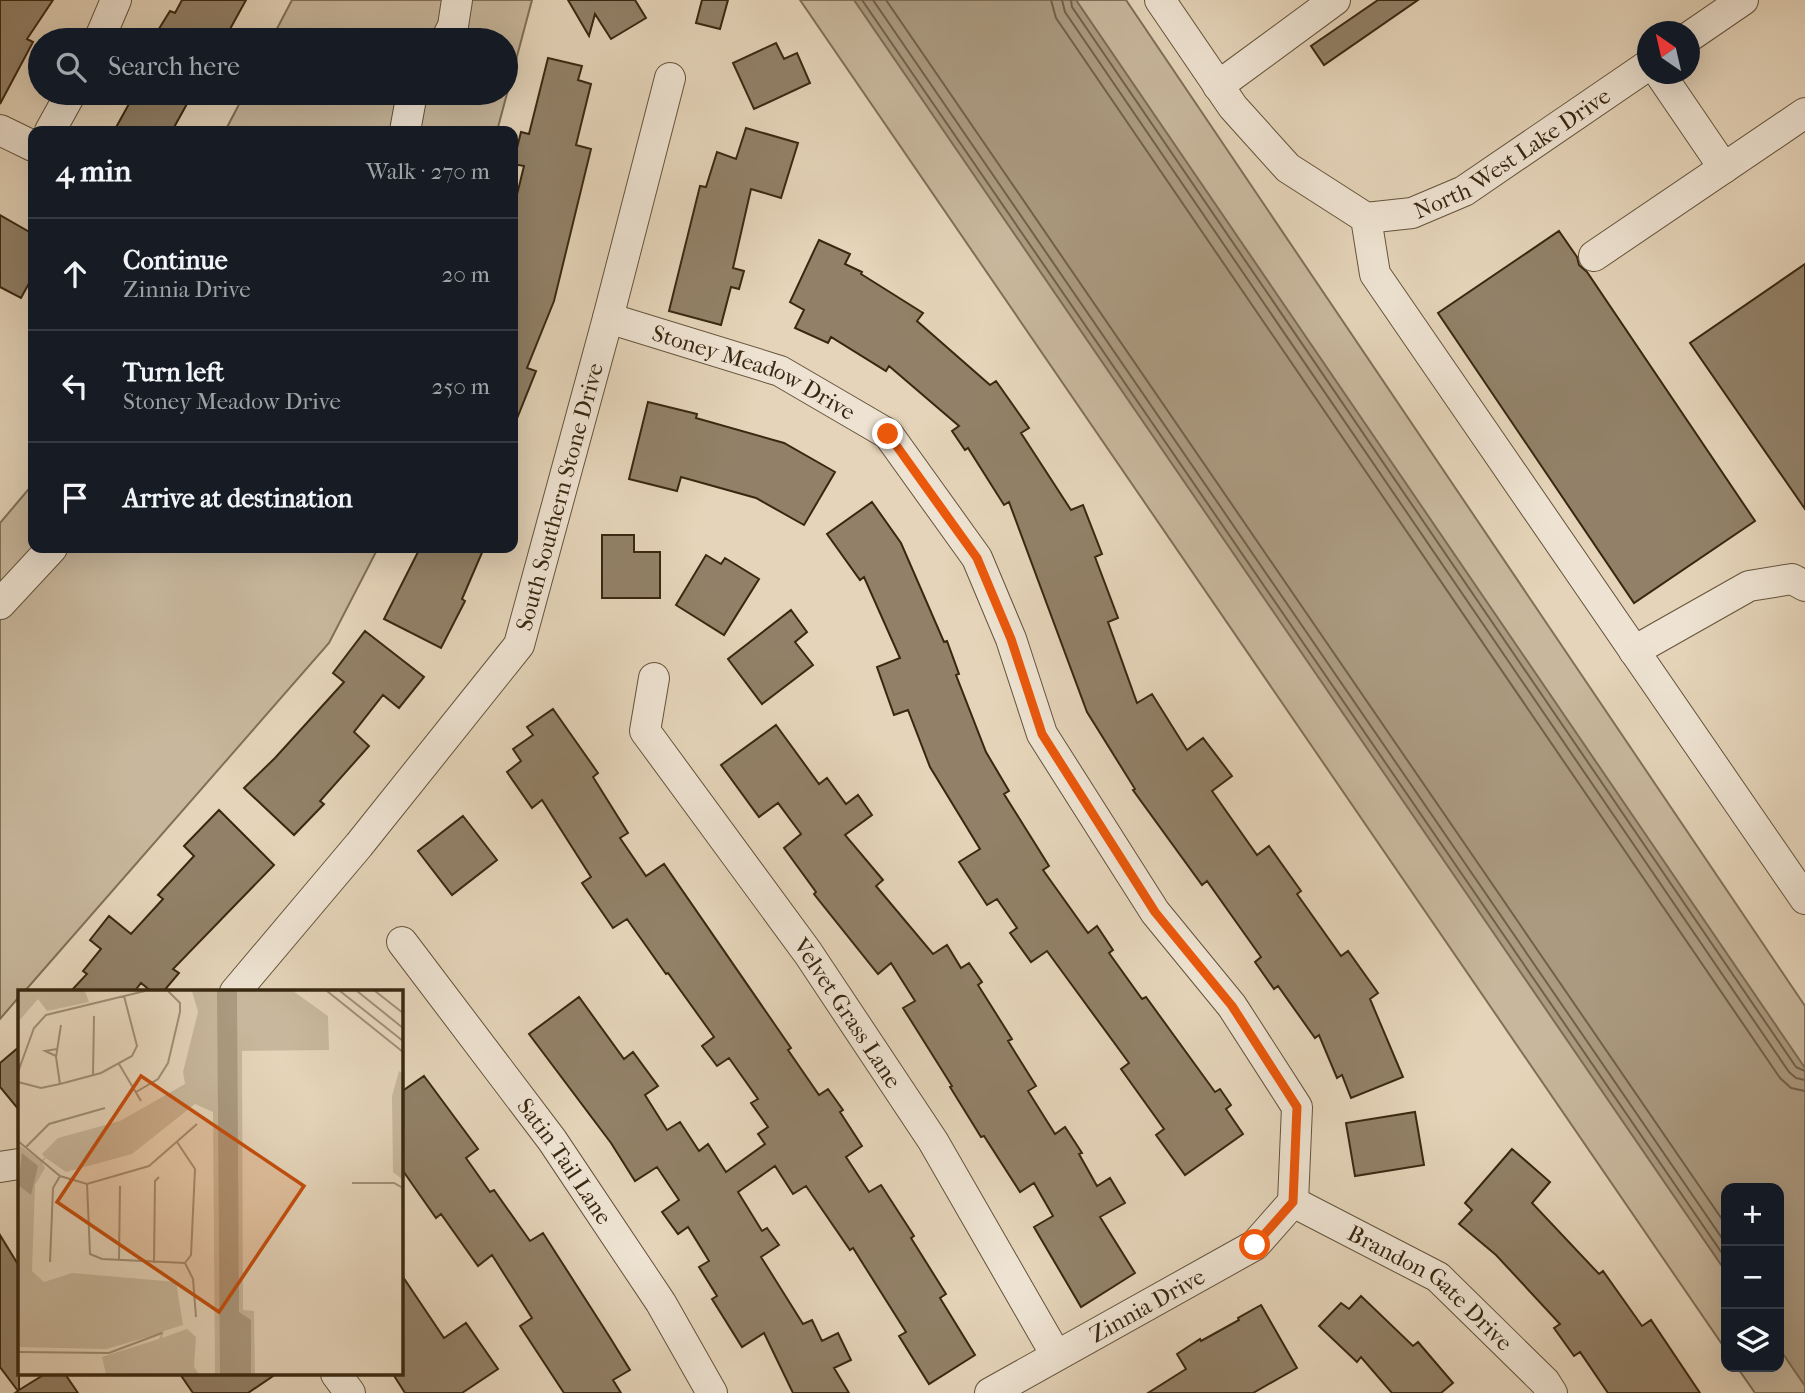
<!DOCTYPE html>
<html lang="en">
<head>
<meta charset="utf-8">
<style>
  :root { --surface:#171b24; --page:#20242c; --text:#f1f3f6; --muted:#9ea1a6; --line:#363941 }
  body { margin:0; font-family:"IM FELL French Canon",serif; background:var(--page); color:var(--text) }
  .controls { position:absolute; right:21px; bottom:21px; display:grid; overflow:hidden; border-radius:14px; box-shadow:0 7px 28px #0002 }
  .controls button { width:63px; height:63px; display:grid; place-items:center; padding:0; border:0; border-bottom:2px solid var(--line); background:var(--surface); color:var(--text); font:35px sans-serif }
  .compass { position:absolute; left:1637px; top:21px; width:63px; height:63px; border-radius:50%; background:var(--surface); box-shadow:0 7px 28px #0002; rotate:326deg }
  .stop { position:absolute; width:21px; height:21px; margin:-16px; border:5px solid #ea580c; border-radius:50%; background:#fff }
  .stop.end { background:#ea580c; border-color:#fff; box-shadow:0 2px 7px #0008 }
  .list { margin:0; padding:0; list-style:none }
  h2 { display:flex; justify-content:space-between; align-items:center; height:91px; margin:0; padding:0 28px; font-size:30px }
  h2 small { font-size:23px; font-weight:400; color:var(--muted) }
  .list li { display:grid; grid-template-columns:46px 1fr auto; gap:21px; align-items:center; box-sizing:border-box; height:112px; padding:0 28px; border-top:2px solid var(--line) }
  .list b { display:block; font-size:26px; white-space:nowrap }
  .list p { margin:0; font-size:23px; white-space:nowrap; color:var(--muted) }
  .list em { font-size:23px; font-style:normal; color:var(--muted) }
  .icon { flex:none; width:38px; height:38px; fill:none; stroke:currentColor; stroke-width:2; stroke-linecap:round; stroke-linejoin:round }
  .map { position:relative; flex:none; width:1805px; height:1393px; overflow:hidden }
  .search { position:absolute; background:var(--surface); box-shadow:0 7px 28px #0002; left:28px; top:28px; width:490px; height:77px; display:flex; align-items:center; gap:18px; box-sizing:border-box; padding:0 24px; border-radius:38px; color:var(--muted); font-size:26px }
  .panel { position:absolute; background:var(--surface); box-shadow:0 7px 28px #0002; left:28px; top:126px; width:490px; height:427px; border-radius:14px }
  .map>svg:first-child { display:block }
  .green { fill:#c8b79c; stroke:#807056; stroke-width:2 }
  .water { fill:#ab9a80; stroke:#7d6c54; stroke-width:2 }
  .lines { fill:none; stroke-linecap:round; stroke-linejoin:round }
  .shore { stroke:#726148; stroke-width:2 }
  .building { fill:#928168; stroke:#392811; stroke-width:2 }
  .minor-casing { stroke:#64533b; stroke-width:32 }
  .minor { stroke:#eee3d2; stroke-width:30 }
  .route { stroke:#ea580c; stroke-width:9 }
  .labels { text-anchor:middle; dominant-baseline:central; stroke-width:6; stroke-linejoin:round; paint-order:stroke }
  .street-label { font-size:23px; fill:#392811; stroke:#eee3d2 }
  .inset-road { fill:none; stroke:#a08f76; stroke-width:2 }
  .view { fill:#c54f0d; fill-opacity:0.15; stroke:#c54f0d; stroke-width:3.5 }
  .inset-edge { fill:none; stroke:#392811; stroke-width:3.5 }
</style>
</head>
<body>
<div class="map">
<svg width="1805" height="1393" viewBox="0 0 1805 1393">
  <rect width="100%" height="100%" fill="#e5d4b9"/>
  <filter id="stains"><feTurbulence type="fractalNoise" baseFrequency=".00286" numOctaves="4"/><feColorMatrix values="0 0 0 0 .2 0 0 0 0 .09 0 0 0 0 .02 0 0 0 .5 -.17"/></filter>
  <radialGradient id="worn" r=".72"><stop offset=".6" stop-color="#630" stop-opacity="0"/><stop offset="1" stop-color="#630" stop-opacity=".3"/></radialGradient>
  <path class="green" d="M292,0H532L497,131H225L245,93H506V40H271Z
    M800,0H1126L1805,1006V1393H1755L1737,1367H1779V1188H1726V1350Z
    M33,484V548H378L329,643L24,992H19V997L0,1019V523Z"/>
  <path class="water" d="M854,0H1076L1805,1068V1386L1779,1348V1188H1726V1272Z"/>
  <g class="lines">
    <path class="shore" d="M862,0L1726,1259
      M873,0L1726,1244
      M886,0L1726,1225
      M1051,0L1056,18L1780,1078L1791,1088L1805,1091
      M1062,0L1065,12L1789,1072L1796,1078L1805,1080
      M1071,0L1072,7L1796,1067L1805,1071"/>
  </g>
  <path class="building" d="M0,0H53L27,39L33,42L0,104Z
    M182,0H246L224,40H152L170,11L175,13Z
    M568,0H635L646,18L611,39L595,14L589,36Z
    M702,0H728L720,29L696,23Z
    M1378,0H1418L1324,65L1311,46Z
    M776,43L784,59L797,53L810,83L754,109L733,63Z
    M548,58L582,66L578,80L591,84L576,145L591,149L554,301L527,368L536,371L514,426L513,211L524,166L513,164L521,132L529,134Z
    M135,93H193L172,131H114Z
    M746,128L798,143L781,198L751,189L733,268L744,271L739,289L731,287L721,325L669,311L700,186L706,187L717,152L736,159Z
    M0,215L33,234V276L21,298L0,287Z
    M1559,231L1577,257L1579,265L1587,272L1755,521L1634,603L1438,313Z
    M819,240L850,254L845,264L862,272L861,274L923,313L917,321L990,385L996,381L1029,428L1021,433L1071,510L1083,505L1102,554L1095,557L1118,618L1108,622L1137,703L1152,694L1187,750L1203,738L1232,776L1212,791L1257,855L1269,846L1301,891L1297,894L1341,956L1348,951L1378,993L1370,999L1403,1077L1351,1098L1342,1075L1337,1078L1319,1035L1315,1038L1278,986L1274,989L1255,962L1261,957L1207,881L1202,885L1133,790L1135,789L1087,712L1009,502L1004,505L968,448L965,450L952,431L959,426L889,366L886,371L831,337L828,343L795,328L804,310L790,302Z
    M1805,264V509L1690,343Z
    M648,402L697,414L696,418L784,443L835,472L804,525L756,498L681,477L677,491L629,479Z
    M872,502L901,543L944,642L947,641L959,674L956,675L986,752L1009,791L1004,794L1049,866L1043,870L1088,933L1097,926L1113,950L1109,953L1142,999L1146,997L1215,1092L1220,1089L1231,1105L1226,1109L1243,1134L1185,1175L1156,1135L1164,1129L1121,1069L1129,1063L1047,951L1031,962L1010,933L1017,928L997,899L987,905L959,862L980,849L930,767L908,710L894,715L877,667L900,658L864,577L860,580L827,534Z
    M602,535H634V552H660V598H602Z
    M420,548H484L462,599L465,601L441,648L384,619Z
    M706,555L721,564L725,558L759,579L724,635L676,605Z
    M791,610L807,632L795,642L813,665L762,704L728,659Z
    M365,631L424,677L399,708L383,695L354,732L369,746L320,801L324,804L294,835L244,788L275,758L344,682L333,673Z
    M553,709L598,773L593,777L628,833L620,838L646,876L664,864L791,1048L788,1050L819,1095L828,1089L843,1110L840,1112L862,1146L846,1157L869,1192L881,1185L914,1236L911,1238L946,1294L940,1298L975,1355L929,1384L899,1336L906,1332L853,1248L850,1250L806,1186L793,1194L775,1166L738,1192L762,1231L767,1228L779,1245L761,1257L803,1324L812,1320L822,1341L838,1333L851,1360L834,1368L849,1393H793L764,1333L742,1347L712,1299L717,1296L699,1267L709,1261L688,1227L678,1234L662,1212L679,1200L657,1167L635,1181L611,1143L529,1034L579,997L624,1059L633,1052L658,1086L645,1095L667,1130L680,1122L699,1151L708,1144L726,1172L765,1144L758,1134L768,1127L751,1103L758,1099L729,1058L717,1066L702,1046L714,1037L668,973L666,974L627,919L613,928L582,883L591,877L542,800L532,808L507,772L521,761L513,749L533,735L527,727Z
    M776,725L819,784L827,778L846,804L858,795L872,815L845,835L883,880L876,886L933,954L947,945L961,968L969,963L982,982L978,985L1012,1039L1008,1041L1036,1086L1028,1091L1055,1134L1065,1127L1082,1153L1079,1154L1097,1186L1110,1178L1125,1203L1100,1217L1135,1273L1081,1307L1034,1227L1053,1216L1034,1183L1020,1192L984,1136L981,1137L950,1087L952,1086L903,1008L915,1001L891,963L878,974L814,894L816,892L784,848L801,834L778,803L759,817L721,765Z
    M219,810L274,865L173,969L179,973L163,992H152L141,983L134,992H70L87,974L83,971L101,949L90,940L109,916L131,934L163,899L158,895L194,856L184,846Z
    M463,816L497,860L452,895L418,851Z
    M19,1047V1110L0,1087V1063Z
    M424,1076L478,1149L466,1158L490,1192L494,1190L530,1241L543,1233L609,1336L630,1370L613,1380L621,1393H564L520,1326L532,1318L492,1255L478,1266L441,1214L436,1218L401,1168V1092Z
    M1415,1112L1424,1165L1355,1176L1346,1123Z
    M1512,1149L1550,1182L1532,1203L1599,1274L1603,1271L1642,1326L1651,1320L1700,1393H1608L1580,1352L1574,1356L1554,1328L1560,1324L1496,1255L1459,1224L1472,1210L1465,1203Z
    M0,1235L19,1266V1390L45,1374H65L78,1393H15L18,1391L0,1367Z
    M401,1274L444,1338L466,1323L498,1369L462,1393H405L393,1374H401Z
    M1361,1296L1413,1346L1418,1342L1453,1383L1441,1393H1392L1361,1357L1357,1362L1319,1326L1341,1303L1349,1309Z
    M1261,1305L1297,1368L1253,1393H1148L1186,1369L1177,1354L1200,1339L1201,1341L1239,1320L1238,1318Z
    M180,1374H276L248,1393H193Z"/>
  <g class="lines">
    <defs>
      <g id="minor">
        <path d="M1160,0L1233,107L1288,168L1366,218L1375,274L1805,899"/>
        <path d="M1689,37L1743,0"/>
        <path d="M99,40L116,0"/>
        <path d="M446,40L453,26L457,0"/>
        <path d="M1660,74L1724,168"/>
        <path d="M1218,86L1335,0"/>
        <path d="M0,130L33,146"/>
        <path d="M50,131L71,93"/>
        <path d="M405,131L412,93"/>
        <path id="s1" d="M1366,218L1412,213L1464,191L1647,66"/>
        <path d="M1594,256L1805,113"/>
        <path id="s2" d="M608,318L780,371L888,434L977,558L1011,639L1042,734L1155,912L1232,1006L1297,1107L1293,1202"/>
        <path d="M0,604L52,548"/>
        <path d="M1634,651L1749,586L1792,579L1805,586"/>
        <path id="s3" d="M654,678L645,731L808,953L933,1141L1056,1355"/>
        <path id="s4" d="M402,942L552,1140L661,1303L712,1393"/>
        <path id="s5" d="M235,992L359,845L519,645L608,318L670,78"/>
        <path d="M0,1167L19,1164"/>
        <path id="s6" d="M1293,1202L1438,1277L1545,1382L1552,1393"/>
        <path d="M336,1374L350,1393"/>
        <path id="s7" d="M990,1393L1255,1245L1293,1202"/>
      </g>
    </defs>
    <use href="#minor" class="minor-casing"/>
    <use href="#minor" class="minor"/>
  </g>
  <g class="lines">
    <path class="route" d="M888,434L977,558L1011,639L1042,734L1155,912L1232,1006L1297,1107L1293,1202L1255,1245"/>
  </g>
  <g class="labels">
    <g class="street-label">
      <text stroke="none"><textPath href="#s1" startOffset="163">North West Lake Drive</textPath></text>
      <text stroke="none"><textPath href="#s2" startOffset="156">Stoney Meadow Drive</textPath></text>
      <text stroke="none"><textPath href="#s5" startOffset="602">South Southern Stone Drive</textPath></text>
      <text stroke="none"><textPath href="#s3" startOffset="401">Velvet Grass Lane</textPath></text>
      <text stroke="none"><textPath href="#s4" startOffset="273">Satin Tail Lane</textPath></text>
      <text stroke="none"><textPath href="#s6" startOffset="163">Brandon Gate Drive</textPath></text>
      <text stroke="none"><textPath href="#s7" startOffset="180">Zinnia Drive</textPath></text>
    </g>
  </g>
  <g transform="translate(18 990)">
    <rect width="385" height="385" fill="#e5d4b9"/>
    <path d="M0,1H67L71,12L29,21L20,9L0,32ZM174,1H275L310,26L311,60L224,61L225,320L236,321L237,384H197L195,122L177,114L114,164L48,182L28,168L24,172L27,178L17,195L14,281L26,292L54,283L158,292L165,335L146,341L144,348L169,339L178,347L176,377L181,384H88L84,367L141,349L144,343L88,359L0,357V154L23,171L27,167L24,164L40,148L102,131L167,94L165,82L180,22ZM381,81L385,84V190L375,182L374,106Z" fill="#c8b79c"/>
    <path d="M199,1H219L221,322L233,330V384H202ZM4,163L20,176L13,205L0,195Z" fill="#ab9a80"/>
    <path class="inset-road" d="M309,1L385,62M322,1L385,51M339,1L385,38M357,1L385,23M38,66L27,61L39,59M101,74L123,111M0,82L16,38L28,25L127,1M75,85L76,26M0,92L23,98L42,94L83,83L114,66L119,56L106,6M42,94L38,67L43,35M118,102L140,89L150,73L162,22V13L150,1M0,151L42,186L69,194L131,176L179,134M159,152L177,179L173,265L167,273M8,157L31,134L87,118M334,193H376L385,198M69,194L72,264L84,269L167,273M101,270L102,196M32,272L35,198L42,186M136,273L137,191L141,187M167,273L175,289L178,327M0,362L91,363L144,343"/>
    <path class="view" d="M123,86L286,196L201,322L39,212Z"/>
    <rect width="385" height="385" class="inset-edge"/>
  </g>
  <rect width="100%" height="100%" filter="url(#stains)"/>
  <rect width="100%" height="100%" fill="url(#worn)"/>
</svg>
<div class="controls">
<button>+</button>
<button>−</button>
<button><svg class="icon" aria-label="layers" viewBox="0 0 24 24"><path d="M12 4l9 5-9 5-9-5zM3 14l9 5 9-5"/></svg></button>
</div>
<svg class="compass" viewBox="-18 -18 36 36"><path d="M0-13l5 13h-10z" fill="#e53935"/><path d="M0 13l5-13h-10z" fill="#9ea1a6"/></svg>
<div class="stop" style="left:1255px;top:1245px"></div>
<div class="stop end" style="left:888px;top:434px"></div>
<div class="search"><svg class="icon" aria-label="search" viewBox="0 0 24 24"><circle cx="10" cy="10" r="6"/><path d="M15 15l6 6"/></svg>Search here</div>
<section class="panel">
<h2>4 min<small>Walk · 270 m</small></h2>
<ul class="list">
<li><svg class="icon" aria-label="ahead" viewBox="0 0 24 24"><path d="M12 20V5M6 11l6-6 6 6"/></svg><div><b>Continue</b><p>Zinnia Drive</p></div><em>20 m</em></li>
<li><svg class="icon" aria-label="left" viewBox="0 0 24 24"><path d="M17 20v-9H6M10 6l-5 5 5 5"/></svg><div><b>Turn left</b><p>Stoney Meadow Drive</p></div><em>250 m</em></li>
<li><svg class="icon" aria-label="arrive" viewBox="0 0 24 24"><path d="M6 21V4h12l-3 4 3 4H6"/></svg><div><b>Arrive at destination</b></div></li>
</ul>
</section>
</div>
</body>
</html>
